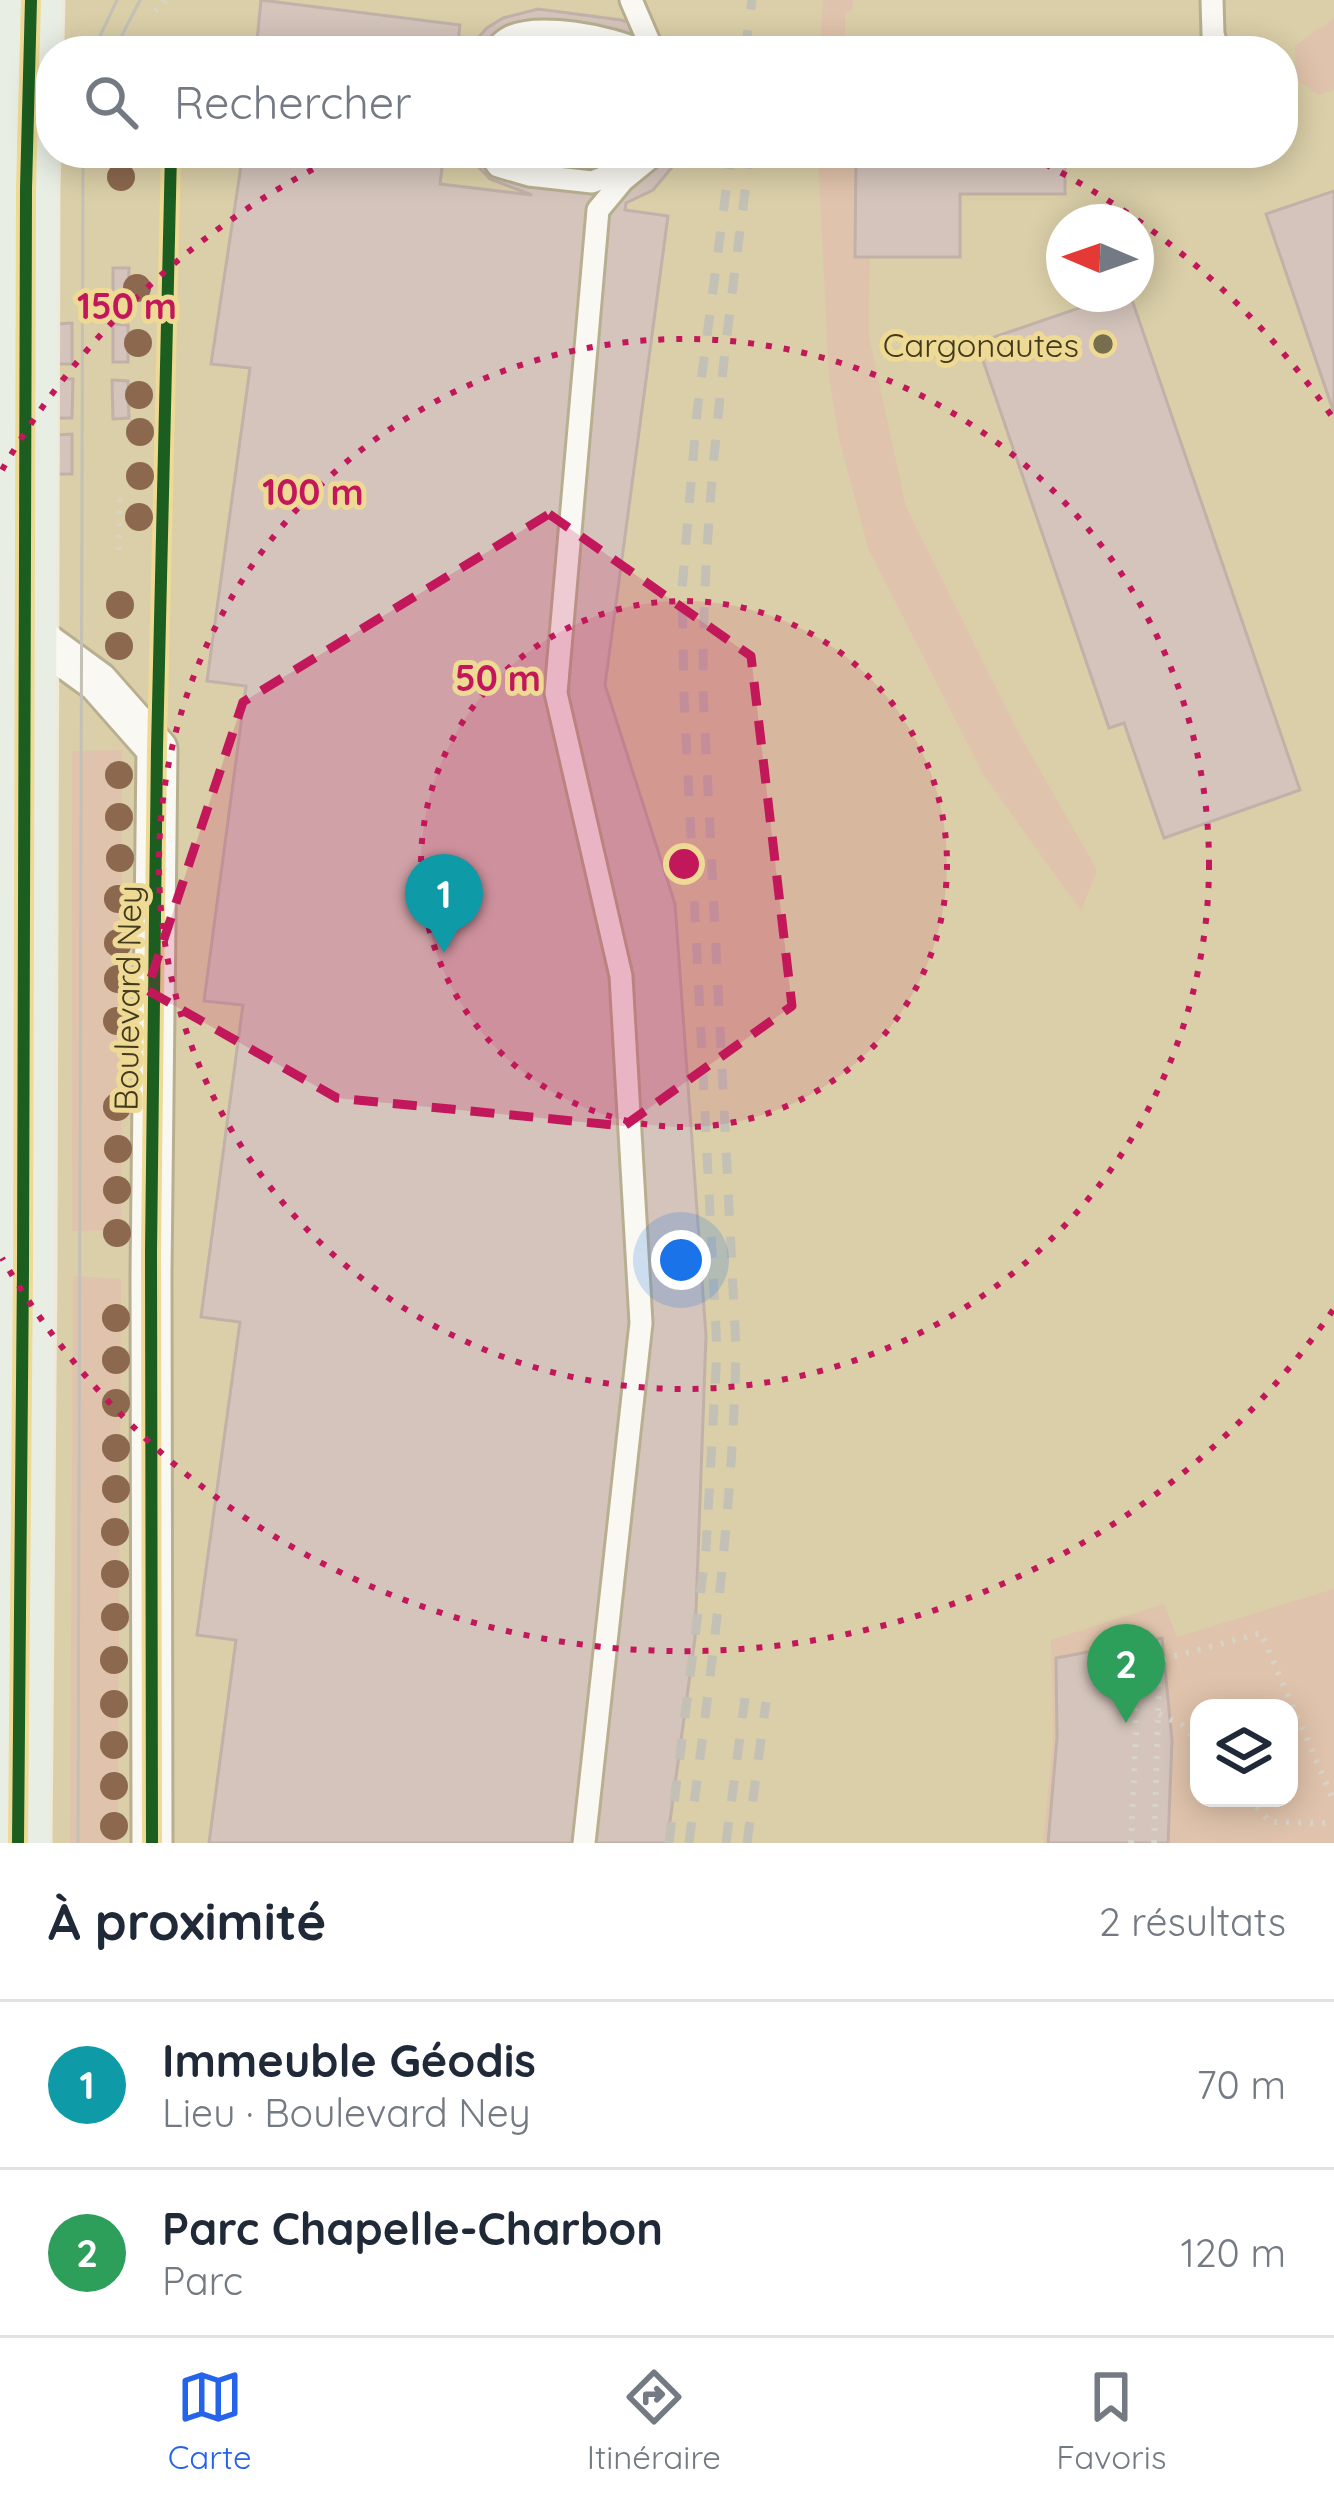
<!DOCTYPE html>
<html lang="fr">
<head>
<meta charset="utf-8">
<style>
  :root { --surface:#fff; --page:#f6f6f7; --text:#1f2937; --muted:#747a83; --line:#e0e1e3; --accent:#2563eb }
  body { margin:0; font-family:Quicksand,sans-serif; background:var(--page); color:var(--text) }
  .controls { position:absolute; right:36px; bottom:36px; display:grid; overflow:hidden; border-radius:24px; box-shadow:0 6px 30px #0003 }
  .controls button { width:108px; height:108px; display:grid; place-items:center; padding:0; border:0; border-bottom:3px solid var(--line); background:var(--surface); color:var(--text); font:60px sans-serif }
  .compass { position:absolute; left:1046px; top:204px; width:108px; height:108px; border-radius:50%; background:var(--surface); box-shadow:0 6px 30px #0003; rotate:272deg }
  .you { position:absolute; left:681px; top:1260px; width:42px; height:42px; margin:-30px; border:9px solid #fff; border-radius:50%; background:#1a73e8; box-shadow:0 0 0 18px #1a73e833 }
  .badge { display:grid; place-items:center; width:78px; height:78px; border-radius:50%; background:var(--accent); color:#fff; font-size:39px; font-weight:700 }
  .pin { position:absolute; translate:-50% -99px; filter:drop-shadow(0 3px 6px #0008) }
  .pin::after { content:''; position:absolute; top:63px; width:42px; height:36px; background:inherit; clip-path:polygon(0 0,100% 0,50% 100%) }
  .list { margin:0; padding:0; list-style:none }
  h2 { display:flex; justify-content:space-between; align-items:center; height:156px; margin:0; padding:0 48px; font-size:51px }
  h2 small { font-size:39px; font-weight:400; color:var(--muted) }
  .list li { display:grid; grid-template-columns:78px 1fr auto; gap:36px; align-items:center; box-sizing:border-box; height:168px; padding:0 48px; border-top:3px solid var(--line) }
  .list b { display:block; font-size:45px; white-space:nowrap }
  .list p { margin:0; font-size:39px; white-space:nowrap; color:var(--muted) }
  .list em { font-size:39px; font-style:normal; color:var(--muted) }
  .icon { flex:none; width:66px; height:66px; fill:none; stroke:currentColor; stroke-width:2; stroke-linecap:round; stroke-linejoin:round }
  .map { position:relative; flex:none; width:1334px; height:1843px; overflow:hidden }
  .search { position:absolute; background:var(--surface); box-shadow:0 6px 30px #0003; left:36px; right:36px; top:36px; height:132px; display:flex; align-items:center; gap:30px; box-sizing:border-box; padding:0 42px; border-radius:48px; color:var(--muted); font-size:45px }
  .sheet { height:492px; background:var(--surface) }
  nav { display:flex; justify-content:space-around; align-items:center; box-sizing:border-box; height:168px; border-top:3px solid var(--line); background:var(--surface); font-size:33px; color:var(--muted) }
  nav a { display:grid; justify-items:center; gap:6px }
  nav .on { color:var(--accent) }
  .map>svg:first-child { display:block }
  .green { fill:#e0c3ac; fill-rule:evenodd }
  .building { fill:#d4c4bb; stroke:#c1b1a8; stroke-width:3 }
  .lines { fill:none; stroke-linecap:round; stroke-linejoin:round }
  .lane-casing { stroke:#b8af90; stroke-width:27 }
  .street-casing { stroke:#b8af90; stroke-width:45 }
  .primary-casing { stroke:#eee9d8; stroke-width:69 }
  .path { stroke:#d7d3c7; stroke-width:6; stroke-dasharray:3 9; stroke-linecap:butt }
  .lane { stroke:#f9f8f2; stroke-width:21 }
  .street { stroke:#f9f8f2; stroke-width:39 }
  .primary { stroke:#e8eee4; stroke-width:63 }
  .tram { stroke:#c3c0b6; stroke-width:3 }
  .rail { stroke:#c3c0b6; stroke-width:9; stroke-dasharray:21 21; stroke-linecap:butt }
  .cycleway-casing { stroke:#eeda94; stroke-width:20 }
  .cycleway { stroke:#1b5e20; stroke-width:12 }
  .tree { fill:#8c684f }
  .marked { fill:#c2185b; fill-opacity:0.2; stroke:#c2185b; stroke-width:9; stroke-dasharray:24 15; stroke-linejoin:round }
  .ring { fill:none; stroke:#c2185b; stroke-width:6; stroke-dasharray:6 12 }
  .poi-dot { fill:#776e4e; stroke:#eeda94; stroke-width:4.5 }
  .labels { text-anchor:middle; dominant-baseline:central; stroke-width:10; stroke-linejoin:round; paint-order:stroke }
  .poi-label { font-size:33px; fill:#423a1e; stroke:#eeda94; text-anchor:end }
  .street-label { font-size:33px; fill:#423a1e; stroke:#eeda94 }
  .centre { fill:#c2185b; stroke:#eeda94; stroke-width:6 }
  .ring-label { font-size:36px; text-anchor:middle; font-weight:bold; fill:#c2185b; stroke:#eeda94; stroke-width:10; stroke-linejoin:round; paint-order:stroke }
</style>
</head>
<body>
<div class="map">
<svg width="1334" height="1843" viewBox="0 0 1334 1843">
  <rect width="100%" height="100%" fill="#dacfa8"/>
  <path class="green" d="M823,0H853L852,11L845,12V51H820Z
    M1334,18V90L1319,95L1296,79L1295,46Z
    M818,153H856L855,256L870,257L868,332L906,507L1018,732L1097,870L1081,911L983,774L868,548L840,442L829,379Z
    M122,750L121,1230L72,1231V751Z
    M73,1276L121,1279L118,1843H70Z
    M1334,1589V1843H1043L1053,1739L1051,1640L1164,1604L1177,1637ZM1199,1708H1289V1798H1199Z"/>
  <path class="building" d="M261,0L460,25L457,51H256Z
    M538,9L621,20L638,25L671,51H466L487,28L503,18Z
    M243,153H444L440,184L532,195L490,179L465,153H684L653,190L626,203L625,210L668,216L605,685L675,904L706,1336L695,1638L667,1843H209L236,1640L197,1635L240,1322L201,1317L243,1005L204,1001L246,686L207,681L250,368L211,364Z
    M856,153H1065V194H960V257H855Z
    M1334,191V413L1266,214Z
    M113,268H129L128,306L113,305Z
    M1120,294H1130L1300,790L1164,838L1124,723L1109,728L977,343Z
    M72,323V364H57V324Z
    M113,324L128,325V362H113Z
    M57,379H73L72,418H57Z
    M112,380L128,381L129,418L113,419Z
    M72,434V474H57V435Z
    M1162,1638L1172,1740L1168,1843H1048L1057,1738L1056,1658Z"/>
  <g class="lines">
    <defs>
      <path id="lane" d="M631,0L653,51
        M1212,0L1213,34L1218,51
        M493,51C498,47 502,41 508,38C536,22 614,37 640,51
        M489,153L498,166L529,175L592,182L633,166
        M584,1843L641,1323L621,976L556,693L598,210L623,180L656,153"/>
      <path id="street" d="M11,628H24L98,682L157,749L151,1273L152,1843"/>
      <path id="primary" d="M18,1843L23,1270L26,188L31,0"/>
    </defs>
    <use href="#lane" class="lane-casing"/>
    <use href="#street" class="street-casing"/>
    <use href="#primary" class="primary-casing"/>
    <path class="path" d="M155,11L166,0
      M119,550L120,490
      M1159,1714L1182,1725L1199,1743
      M1249,1798L1270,1822L1334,1823
      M1131,1843L1136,1734L1133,1657
      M1154,1843L1159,1685L1153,1662L1261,1633L1334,1802"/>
    <use href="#lane" class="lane"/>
    <use href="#street" class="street"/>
    <use href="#primary" class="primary"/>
    <path class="tram" d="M93,51L117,0
      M114,51L140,0
      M78,1843L83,153"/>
    <path class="rail" d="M745,51L752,0
      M669,1843L706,1549L717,1351L684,698L682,589L697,412L731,153
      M689,1843C710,1678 733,1514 736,1348L703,690C702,509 727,332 750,153
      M726,1843L745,1698
      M747,1843L766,1702"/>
    <defs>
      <path id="cycleway" d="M18,1843L23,1270L26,188L31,0
        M152,1843L151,1251L157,749L171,153"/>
    </defs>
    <use href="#cycleway" class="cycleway-casing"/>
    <use href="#cycleway" class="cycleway"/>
  </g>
  <g class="tree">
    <circle cx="121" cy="177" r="14"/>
    <circle cx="137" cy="288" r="14"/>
    <circle cx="138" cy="343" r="14"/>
    <circle cx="139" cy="395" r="14"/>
    <circle cx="140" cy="432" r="14"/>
    <circle cx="140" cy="476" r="14"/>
    <circle cx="139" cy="517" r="14"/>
    <circle cx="120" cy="605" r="14"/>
    <circle cx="119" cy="646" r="14"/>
    <circle cx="119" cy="775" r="14"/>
    <circle cx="119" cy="817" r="14"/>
    <circle cx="120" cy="858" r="14"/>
    <circle cx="118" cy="899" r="14"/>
    <circle cx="118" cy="943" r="14"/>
    <circle cx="118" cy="979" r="14"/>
    <circle cx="117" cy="1021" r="14"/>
    <circle cx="117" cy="1107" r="14"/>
    <circle cx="118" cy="1149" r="14"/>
    <circle cx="117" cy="1190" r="14"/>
    <circle cx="117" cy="1233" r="14"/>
    <circle cx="116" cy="1318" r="14"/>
    <circle cx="116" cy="1360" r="14"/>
    <circle cx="116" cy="1403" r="14"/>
    <circle cx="116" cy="1448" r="14"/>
    <circle cx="116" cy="1489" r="14"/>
    <circle cx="115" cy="1532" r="14"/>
    <circle cx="115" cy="1574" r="14"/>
    <circle cx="115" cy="1617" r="14"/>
    <circle cx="114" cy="1660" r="14"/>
    <circle cx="114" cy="1704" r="14"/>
    <circle cx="114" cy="1745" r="14"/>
    <circle cx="114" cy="1786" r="14"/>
    <circle cx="114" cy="1826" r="14"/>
  </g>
  <path class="marked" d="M549,514L751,656L792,1006L624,1126L337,1098L147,990L243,702Z"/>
  <circle cx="684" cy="864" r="263" fill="#c2185b" fill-opacity=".12"/>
  <g class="ring">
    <circle cx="684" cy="864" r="263"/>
    <circle cx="684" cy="864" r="525"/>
    <path d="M1333 1310A788 788 0 0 1 2 1258M2 470A788 788 0 0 1 339 156M1029 156A788 788 0 0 1 1333 418"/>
  </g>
  <circle class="poi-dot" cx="1103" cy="344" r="12"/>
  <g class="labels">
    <g class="poi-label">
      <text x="1079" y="344">Cargonautes</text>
    </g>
    <g class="street-label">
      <text transform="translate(127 998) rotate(-89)">Boulevard Ney</text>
    </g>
  </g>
  <circle cx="684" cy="864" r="18" class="centre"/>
  <g class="ring-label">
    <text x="127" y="319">150 m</text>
    <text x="313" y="505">100 m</text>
    <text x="498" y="691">50 m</text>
  </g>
</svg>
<div class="controls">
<button><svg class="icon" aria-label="layers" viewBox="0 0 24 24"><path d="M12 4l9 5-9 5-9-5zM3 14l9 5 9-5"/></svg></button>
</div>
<svg class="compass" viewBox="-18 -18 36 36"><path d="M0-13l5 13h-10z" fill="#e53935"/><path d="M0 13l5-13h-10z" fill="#747a83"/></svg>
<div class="you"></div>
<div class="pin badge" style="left:444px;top:953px;background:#0f9aa8">1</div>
<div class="pin badge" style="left:1126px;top:1723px;background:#2e9e5b">2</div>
<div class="search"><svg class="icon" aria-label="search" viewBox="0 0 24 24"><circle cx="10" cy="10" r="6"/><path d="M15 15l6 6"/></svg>Rechercher</div>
</div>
<section class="sheet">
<h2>À proximité<small>2 résultats</small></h2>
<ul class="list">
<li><span class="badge" style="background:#0f9aa8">1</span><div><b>Immeuble Géodis</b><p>Lieu · Boulevard Ney</p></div><em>70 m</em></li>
<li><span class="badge" style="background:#2e9e5b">2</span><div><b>Parc Chapelle-Charbon</b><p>Parc</p></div><em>120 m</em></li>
</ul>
</section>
<nav>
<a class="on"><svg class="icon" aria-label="map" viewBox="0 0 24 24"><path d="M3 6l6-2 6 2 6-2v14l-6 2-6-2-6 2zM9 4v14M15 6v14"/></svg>Carte</a>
<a><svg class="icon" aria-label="directions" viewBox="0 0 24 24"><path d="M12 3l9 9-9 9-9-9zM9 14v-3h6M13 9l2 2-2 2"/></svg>Itinéraire</a>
<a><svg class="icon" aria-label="saved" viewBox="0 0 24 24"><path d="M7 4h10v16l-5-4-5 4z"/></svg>Favoris</a>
</nav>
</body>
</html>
